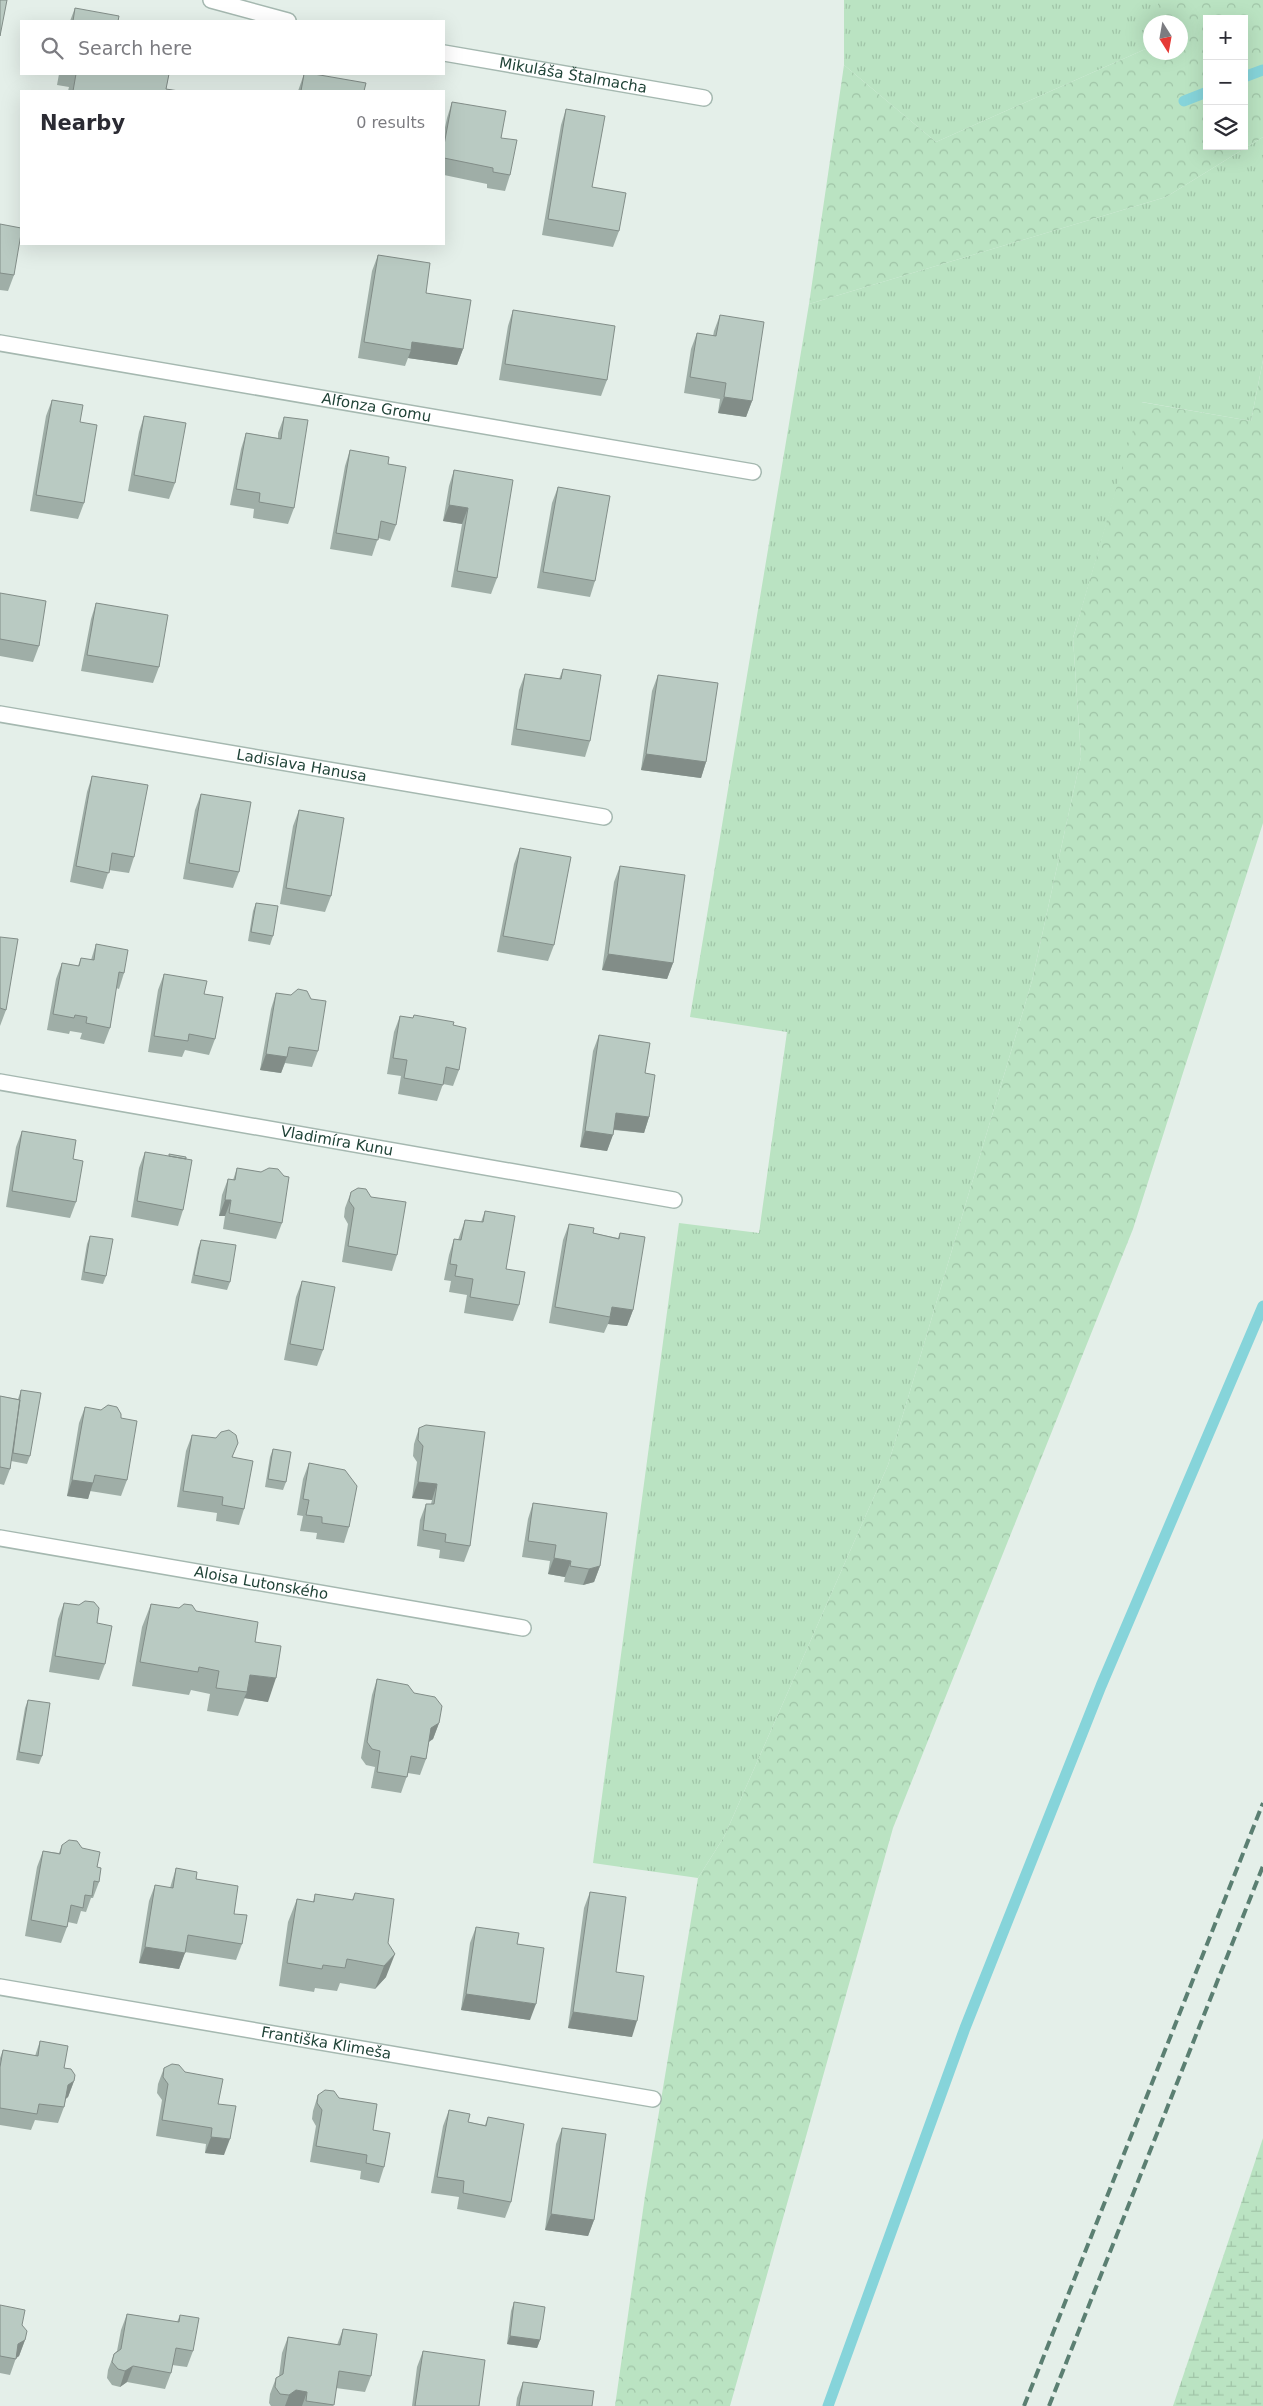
<!DOCTYPE html>
<html lang="en">
<head>
<meta charset="utf-8">
<style>
  :root { --surface:#fff; --page:#f2f2f3; --text:#2b2b33; --muted:#7c7c81; --line:#e1e1e2 }
  body { margin:0; font-family:"DejaVu Sans",sans-serif; background:var(--page); color:var(--text) }
  .controls { position:absolute; right:15px; top:15px; display:grid; overflow:hidden; border-radius:0px; box-shadow:0 5px 20px #0002 }
  .controls button { width:45px; height:45px; display:grid; place-items:center; padding:0; border:0; border-bottom:1px solid var(--line); background:var(--surface); color:var(--text); font:25px sans-serif }
  .compass { position:absolute; left:1143px; top:15px; width:45px; height:45px; border-radius:50%; background:var(--surface); box-shadow:0 5px 20px #0002; rotate:169deg }
  .list { margin:0; padding:0; list-style:none }
  h2 { display:flex; justify-content:space-between; align-items:center; height:65px; margin:0; padding:0 20px; font-size:21px }
  h2 small { font-size:16px; font-weight:400; color:var(--muted) }
  .icon { flex:none; width:28px; height:28px; fill:none; stroke:currentColor; stroke-width:2; stroke-linecap:round; stroke-linejoin:round }
  .map { position:relative; flex:none; width:1263px; height:2406px; overflow:hidden }
  .search { position:absolute; background:var(--surface); box-shadow:0 5px 20px #0002; left:20px; top:20px; width:425px; height:55px; display:flex; align-items:center; gap:12px; box-sizing:border-box; padding:0 18px; border-radius:0px; color:var(--muted); font-size:19px }
  .panel { position:absolute; background:var(--surface); box-shadow:0 5px 20px #0002; left:20px; top:90px; width:425px; height:155px; border-radius:0px }
  .map>svg:first-child { display:block }
  .grass { fill:url(#grass-tufts) }
  .forest { fill:url(#forest-crowns); fill-rule:evenodd }
  .wetland { fill:url(#wetland-marsh) }
  .lines { fill:none; stroke-linecap:round; stroke-linejoin:round }
  .stream { stroke:#86d4da; stroke-width:11 }
  .minor-casing { stroke:#a5b8b0; stroke-width:18 }
  .minor { stroke:#fff; stroke-width:15 }
  .rail { stroke:#5b7f72; stroke-width:4; stroke-dasharray:10 5; stroke-linecap:butt }
  .wall { fill:#9faea7 }
  .shaded-wall { fill:#828d88 }
  .building { fill:#b9cac2; stroke:#828d88 }
  .labels { text-anchor:middle; dominant-baseline:central; stroke-width:4; stroke-linejoin:round; paint-order:stroke }
  .street-label { font-size:15px; fill:#204337; stroke:#f5fbf7 }
</style>
</head>
<body>
<div class="map">
<svg width="1263" height="2406" viewBox="0 0 1263 2406">
  <defs>
    <pattern id="grass-tufts" width="24" height="20" patternUnits="userSpaceOnUse" patternTransform="scale(1.25)"><rect width="24" height="20" fill="#bae3c2"/><path d="M3 7l-1-3M5 7V3M7 7l1-3M15 17l-1-3M17 17v-4M19 17l1-3" fill="none" stroke="#a0c4a7"/></pattern>
    <pattern id="forest-crowns" width="20" height="18" patternUnits="userSpaceOnUse" patternTransform="scale(1.25)"><rect width="20" height="18" fill="#bae3c2"/><path d="M2 6a3 3 0 1 1 6 0M12 15a3 3 0 1 1 6 0" fill="none" stroke="#a0c4a7"/></pattern>
    <pattern id="wetland-marsh" width="20" height="14" patternUnits="userSpaceOnUse" patternTransform="scale(1.25)"><rect width="20" height="14" fill="#bae3c2"/><path d="M1 5h8M5 5V1M11 12h8M15 12V8" fill="none" stroke="#a0c4a7"/></pattern>
  </defs>
  <rect width="100%" height="100%" fill="#e4efe9"/>
  <path class="grass" d="M844,0H1158V22H1150V47L936,142L844,65Z
    M1263,137V360L1251,421L1142,402L1073,638L1081,757L1032,981L888,1465L724,1837L698,1878L593,1863L679,1223L759,1233L787,1032L690,1017L809,304L1166,197Z"/>
  <path class="forest" d="M1158,0H1263V137L1166,197L809,304L844,65L936,142L1150,47V52H1180V22H1158ZM1207,19H1244V146H1207Z
    M1263,360V823L1133,1229L893,1828L730,2406H615L645,2196L698,1878L724,1837L888,1465L1032,981L1081,757L1073,638L1141,402L1251,421Z"/>
  <path class="wetland" d="M1263,2138V2406H1173Z"/>
  <g class="lines">
    <path class="stream" d="M1244,77L1263,70
      M1184,101L1207,92
      M828,2406L965,2028L1101,1686L1263,1306"/>
    <defs>
      <g id="minor">
        <path d="M211,0L288,21"/>
        <path id="s1" d="M444,53L704,98"/>
        <path id="s2" d="M0,343L753,472"/>
        <path id="s3" d="M0,714L604,817"/>
        <path id="s4" d="M0,1082L674,1200"/>
        <path id="s5" d="M0,1538L523,1628"/>
        <path id="s6" d="M0,1987L653,2099"/>
      </g>
    </defs>
    <use href="#minor" class="minor-casing"/>
    <use href="#minor" class="minor"/>
    <path class="rail" d="M1024,2406L1263,1803
      M1049,2406L1263,1866"/>
  </g>
  <path class="wall" d="M75,8L118,21H70Z
    M59,74H169L166,89L179,91H68L69,87L57,85Z
    M304,74L364,91H298Z
    M452,102L510,175L505,191L487,188V184L444,175V132L447,118Z
    M566,109L592,187L619,231L613,247L542,235L561,125Z
    M0,224L14,275L8,291L0,290Z
    M378,255L426,293L463,349L457,365L408,358L405,366L358,358L372,271Z
    M513,310L607,380L601,396L499,380L508,326Z
    M720,315L752,401L746,417L718,413L720,399L684,393L691,349L697,333L713,336L714,331Z
    M52,400L80,422L84,503L78,519L30,511L46,416Z
    M144,416L175,483L169,499L128,491L139,432Z
    M284,417L294,508L288,524L253,518L254,509L230,505L241,449L246,433L278,438V433Z
    M350,450L388,464L396,525L390,541L378,538L372,556L330,549L345,466Z
    M454,470L497,578L491,594L451,587L462,524L443,521L449,486Z
    M558,487L595,581L590,597L537,588L552,503Z
    M0,593L39,646L33,662L0,656Z
    M96,603L159,667L153,683L81,671L91,619Z
    M563,669L590,741L585,757L511,745L519,690L525,674L559,679Z
    M658,675L706,762L701,778L641,770L652,691Z
    M92,776L134,857L129,873L109,870L103,889L70,882L87,792Z
    M201,794L239,872L233,888L183,879L195,810Z
    M299,810L331,896L325,912L280,904L293,826Z
    M520,848L554,945L548,961L497,952L514,864Z
    M620,866L673,963L667,979L602,970L614,882Z
    M256,903L273,936L270,945L248,941L253,911Z
    M0,937L6,1010L0,1026Z
    M96,944L124,973L119,989L116,988L110,1028L104,1044L80,1039L82,1033L70,1031L69,1034L47,1030L56,979L62,963L78,966L81,958L91,960Z
    M164,974L204,994L215,1039L209,1055L185,1050L182,1057L148,1052L158,990Z
    M276,993L318,1051L312,1067L285,1063L281,1073L260,1070L271,1009Z
    M400,1016L453,1025L459,1070L453,1086L443,1084L437,1101L398,1094L401,1076L387,1074L394,1032Z
    M599,1035L645,1073L649,1117L644,1133L614,1130L607,1151L580,1147L593,1051Z
    M22,1131L73,1159L76,1202L70,1218L6,1207L16,1147Z
    M145,1152L183,1210L178,1226L131,1217L139,1168Z
    M237,1168L261,1172L282,1223L276,1239L223,1229L225,1216H219L222,1195L228,1179L233,1180Z
    M351,1192L397,1255L392,1271L342,1262L348,1224L344,1217L345,1208Z
    M485,1211L519,1305L513,1321L464,1313L467,1295L449,1292L451,1281L444,1280L449,1255L454,1239L458,1240L465,1220L481,1222Z
    M569,1224L593,1233L618,1238L620,1233L633,1310L627,1326L608,1324L604,1333L549,1323L563,1240Z
    M90,1236L106,1276L103,1284L81,1280L87,1244Z
    M201,1240L230,1282L227,1290L191,1283L198,1248Z
    M302,1281L323,1350L317,1366L284,1360L296,1297Z
    M21,1390L30,1456L27,1464L11,1461L10,1469L4,1485L0,1484V1396L18,1399Z
    M85,1407L121,1418L127,1480L121,1496L90,1491L88,1499L67,1496L79,1423Z
    M419,1428L470,1546L464,1562L439,1558L440,1550L417,1546L420,1520L426,1504H431L432,1500L412,1498L417,1462L413,1456L414,1444Z
    M192,1435L233,1457L244,1509L239,1525L216,1521L217,1513L177,1507L186,1451Z
    M273,1449L286,1482L283,1490L265,1487L270,1457Z
    M309,1463L349,1527L344,1543L316,1539L317,1533L300,1531L303,1516L297,1515L303,1479Z
    M533,1503L600,1566L594,1582L583,1585L564,1582L565,1577L548,1574L550,1561L522,1557L528,1519Z
    M64,1603L97,1623L105,1664L99,1680L49,1672L58,1619Z
    M151,1604L196,1611L255,1642L268,1702L245,1698L238,1716L207,1711L210,1694L191,1690L189,1695L132,1686L142,1627Z
    M377,1679L414,1693L439,1723L433,1739L429,1742L426,1759L420,1775L408,1773L401,1793L371,1788L375,1767L366,1765L361,1758L372,1695Z
    M28,1700L42,1756L39,1764L16,1760L25,1708Z
    M62,1845L97,1867L99,1882L93,1898H91L86,1912L81,1911L77,1924L68,1922L67,1927L61,1943L25,1936L37,1867L43,1851L59,1853Z
    M176,1868L196,1879L234,1914L242,1944L236,1960L185,1952L179,1969L139,1963L149,1901L155,1885L170,1888Z
    M590,1892L616,1972L632,2037L568,2028L584,1908Z
    M355,1893L388,1943L386,1977L375,1989L340,1983L337,1991L315,1988L314,1992L279,1986L288,1922L297,1899L313,1902L315,1894L352,1900Z
    M476,1927L530,2020L461,2010L470,1943Z
    M40,2041L64,2068L74,2081L68,2097L66,2099L64,2107L58,2123L35,2120L31,2130L0,2125V2058L3,2050L35,2056Z
    M164,2068L185,2072L218,2104L224,2155L205,2153L206,2144L156,2136L162,2100L157,2093L158,2084Z
    M318,2095L339,2098L373,2130L384,2167L379,2183L360,2179L361,2171L310,2162L316,2126L312,2119L313,2111Z
    M449,2110L468,2122L485,2125L488,2117L511,2202L505,2218L457,2209L459,2197L431,2193L443,2126Z
    M562,2128L594,2220L588,2236L545,2230L556,2144Z
    M514,2302L540,2340L537,2348L507,2344L511,2311Z
    M0,2305L22,2325L25,2340L19,2356L16,2358L10,2375L0,2373Z
    M127,2314L177,2322L180,2315L193,2351L187,2367L172,2365L171,2373L165,2389L127,2382L120,2387L112,2385L107,2378L108,2370L114,2354L117,2351L121,2330Z
    M343,2329L371,2376L365,2392L336,2388L333,2406H271L269,2403L270,2394L276,2378L279,2376L282,2353L288,2337L337,2345Z
    M423,2351L479,2406H412L417,2367Z
    M523,2382L592,2406H516L517,2398Z"/>
  <path class="shaded-wall" d="M412,342L463,349L457,365L408,358L411,350Z
    M724,397L752,401L746,417L718,413Z
    M449,505L468,508L462,524L443,521Z
    M646,754L706,762L701,778L641,770Z
    M608,954L673,963L667,979L602,970Z
    M266,1054L287,1057L281,1073L260,1070Z
    M616,1113L649,1117L644,1133L610,1129Z
    M585,1131L613,1135L607,1151L580,1147Z
    M225,1200H231L225,1216H219Z
    M612,1307L633,1310L627,1326L608,1324L610,1317Z
    M72,1480L93,1483L88,1499L67,1496Z
    M418,1482L437,1484L432,1500L412,1498Z
    M554,1558L571,1561L565,1577L548,1574Z
    M600,1566L594,1582L583,1585L589,1569Z
    M250,1675L276,1678L268,1702L244,1698L247,1692Z
    M439,1723L433,1739L425,1744L431,1728Z
    M145,1947L185,1953L179,1969L139,1963Z
    M395,1954L386,1977L375,1989L384,1966Z
    M466,1994L536,2004L530,2020L461,2010Z
    M573,2012L637,2021L632,2037L568,2028Z
    M74,2081L68,2097L62,2101L68,2085Z
    M211,2137L230,2139L224,2155L205,2153Z
    M551,2214L594,2220L588,2236L545,2230Z
    M510,2336L540,2340L537,2348L507,2344Z
    M25,2340L19,2356L15,2359L18,2344Z
    M133,2366L127,2382L120,2387L125,2371Z
    M296,2390L307,2392L302,2406H285L289,2395Z"/>
  <path class="building" d="M0,0H7L0,36Z
    M75,8L119,16L118,21H73Z
    M76,74H169L166,89L179,91H73Z
    M304,74H314L366,83L364,91H301Z
    M452,102L506,111L501,138L517,140L510,175L493,172V168L444,158V145Z
    M566,109L605,116L592,187L626,193L619,231L548,219Z
    M0,224L21,228V234L14,275L0,273Z
    M378,255L430,263L426,293L471,300L463,349L412,342L411,350L364,342Z
    M513,310L615,326L607,380L505,364Z
    M720,315L764,322L752,401L724,397L726,383L690,377L697,333L716,336Z
    M52,400L83,405L80,422L97,425L84,503L36,495Z
    M144,416L186,423L175,483L134,475Z
    M284,417L308,420L294,508L259,502L260,493L236,489L246,433L281,439Z
    M350,450L389,457L388,464L406,467L396,525L381,521L378,540L336,533Z
    M454,470L513,480L497,578L457,571L468,508L449,505Z
    M558,487L610,496L595,581L543,572Z
    M0,593L46,601L39,646L0,639Z
    M96,603L168,615L159,667L87,655Z
    M563,669L601,675L590,741L516,729L525,674L561,679Z
    M658,675L718,683L706,762L646,754Z
    M92,776L148,785L134,857L112,853L109,873L76,866Z
    M201,794L251,802L239,872L189,863Z
    M299,810L344,818L331,896L286,888Z
    M520,848L571,857L554,945L503,936Z
    M620,866L685,875L673,963L608,954Z
    M256,903L278,906L273,936L251,932Z
    M0,937L18,939L6,1010L0,1008Z
    M96,944L128,950L124,973L119,972L110,1028L86,1023L87,1017L75,1015L74,1018L53,1014L62,963L79,966L81,958L94,960Z
    M164,974L207,981L204,994L223,997L215,1039L189,1034L188,1041L154,1036Z
    M298,989L307,991L311,999L326,1001L318,1051L289,1047L287,1057L266,1054L276,993L291,995Z
    M414,1015L454,1022L453,1025L466,1028L459,1070L446,1067L443,1085L404,1078L407,1060L393,1058L400,1016L413,1018Z
    M599,1035L650,1043L645,1073L655,1075L649,1117L616,1113L613,1135L585,1131Z
    M22,1131L76,1140L73,1159L83,1161L76,1202L12,1191Z
    M145,1152L192,1160L183,1210L137,1201Z
    M169,1154L186,1157V1159L169,1156Z
    M237,1168L261,1172L269,1168L278,1169L284,1176L289,1177L282,1223L229,1213L231,1200H225L228,1179L235,1180Z
    M358,1188L366,1189L371,1197L406,1202L397,1255L348,1246L354,1208L349,1201L351,1192Z
    M485,1211L515,1216L506,1269L525,1272L519,1305L470,1297L473,1279L455,1276L457,1265L450,1264L454,1239L461,1240L465,1220L483,1222Z
    M569,1224L594,1228L593,1233L619,1239L620,1233L645,1237L633,1310L612,1307L610,1317L555,1307Z
    M90,1236L113,1239L106,1276L84,1272Z
    M201,1240L236,1245L230,1282L194,1275Z
    M302,1281L335,1287L323,1350L290,1344Z
    M21,1390L41,1393L30,1456L13,1453Z
    M0,1396L20,1400L10,1469L0,1467Z
    M108,1405L117,1407L121,1414V1418L137,1421L127,1480L95,1475L93,1483L72,1480L85,1407L101,1410Z
    M426,1425L485,1432L470,1546L445,1542L446,1534L423,1530L426,1504H434L437,1484L418,1482L423,1446L418,1440L419,1428Z
    M229,1430L236,1435L238,1443L232,1457L253,1461L244,1509L222,1505L223,1497L183,1491L192,1435L216,1438L221,1432Z
    M273,1449L291,1452L286,1482L268,1479Z
    M309,1463L345,1470L357,1486L349,1527L322,1523V1517L306,1515L309,1500L303,1499Z
    M533,1503L607,1513L600,1566L589,1569L570,1566L571,1561L554,1558L556,1545L528,1541Z
    M85,1601L94,1602L99,1608L97,1623L112,1626L105,1664L55,1656L64,1603L79,1605Z
    M151,1604L179,1608L184,1604L192,1605L196,1611L258,1622L255,1642L281,1646L276,1678L250,1675L247,1692L216,1688L219,1671L199,1667L198,1672L140,1662Z
    M377,1679L408,1685L414,1693L435,1697L442,1706L439,1723L431,1728L426,1759L411,1756L407,1777L377,1772L380,1751L372,1749L367,1742Z
    M28,1700L50,1703L42,1756L19,1752Z
    M69,1840L77,1841L82,1848L100,1852L97,1867L101,1868L99,1882L94,1881L92,1896L85,1895L83,1908L71,1905L67,1927L31,1920L43,1851L60,1854L62,1845Z
    M176,1868L197,1872L196,1879L238,1886L234,1914L247,1915L242,1944L188,1935L185,1953L145,1947L155,1885L173,1888Z
    M590,1892L626,1897L616,1972L644,1976L637,2021L573,2012Z
    M355,1893L394,1899L388,1943L395,1954L384,1966L347,1959L345,1968L323,1965L322,1969L287,1963L297,1899L314,1902L315,1894L353,1900Z
    M476,1927L519,1933L517,1944L544,1948L536,2004L466,1994Z
    M40,2041L68,2046L64,2068L71,2069L75,2075L74,2081L68,2085L64,2107L39,2104L37,2114L0,2108V2067L3,2050L38,2056Z
    M172,2064L179,2065L185,2072L223,2079L218,2104L236,2106L230,2139L211,2137L212,2128L162,2120L168,2084L163,2077L164,2068Z
    M325,2090L334,2091L339,2098L377,2104L373,2130L390,2133L384,2167L366,2163L367,2155L316,2146L322,2110L317,2103L318,2095Z
    M449,2110L470,2114L468,2122L486,2126L488,2117L524,2124L511,2202L463,2193L464,2181L437,2177Z
    M562,2128L606,2134L594,2220L551,2214Z
    M514,2302L545,2307L540,2340L510,2336Z
    M0,2305L25,2310L22,2325L27,2331L25,2340L18,2344L16,2359L0,2356Z
    M127,2314L179,2322L180,2315L199,2318L193,2351L176,2348L171,2373L133,2366L125,2371L118,2369L112,2362L114,2354L121,2349Z
    M343,2329L377,2334L371,2376L339,2371L334,2405L306,2401L307,2392L296,2390L289,2395L280,2394L275,2387L276,2378L283,2374L288,2337L340,2345Z
    M423,2351L485,2360L479,2406H415Z
    M523,2382L594,2391L592,2406H519Z"/>
  <g class="labels">
    <g class="street-label">
      <text stroke="none"><textPath href="#s1" startOffset="131">Mikuláša Štalmacha</textPath></text>
      <text stroke="none"><textPath href="#s2" startOffset="382">Alfonza Gromu</textPath></text>
      <text stroke="none"><textPath href="#s3" startOffset="306">Ladislava Hanusa</textPath></text>
      <text stroke="none"><textPath href="#s4" startOffset="342">Vladimíra Kunu</textPath></text>
      <text stroke="none"><textPath href="#s5" startOffset="265">Aloisa Lutonského</textPath></text>
      <text stroke="none"><textPath href="#s6" startOffset="331">Františka Klimeša</textPath></text>
    </g>
  </g>
</svg>
<div class="controls">
<button>+</button>
<button>−</button>
<button><svg class="icon" aria-label="layers" viewBox="0 0 24 24"><path d="M12 4l9 5-9 5-9-5zM3 14l9 5 9-5"/></svg></button>
</div>
<svg class="compass" viewBox="-18 -18 36 36"><path d="M0-13l5 13h-10z" fill="#e53935"/><path d="M0 13l5-13h-10z" fill="#7c7c81"/></svg>
<div class="search"><svg class="icon" aria-label="search" viewBox="0 0 24 24"><circle cx="10" cy="10" r="6"/><path d="M15 15l6 6"/></svg>Search here</div>
<section class="panel">
<h2>Nearby<small>0 results</small></h2>
<ul class="list">
</ul>
</section>
</div>
</body>
</html>
